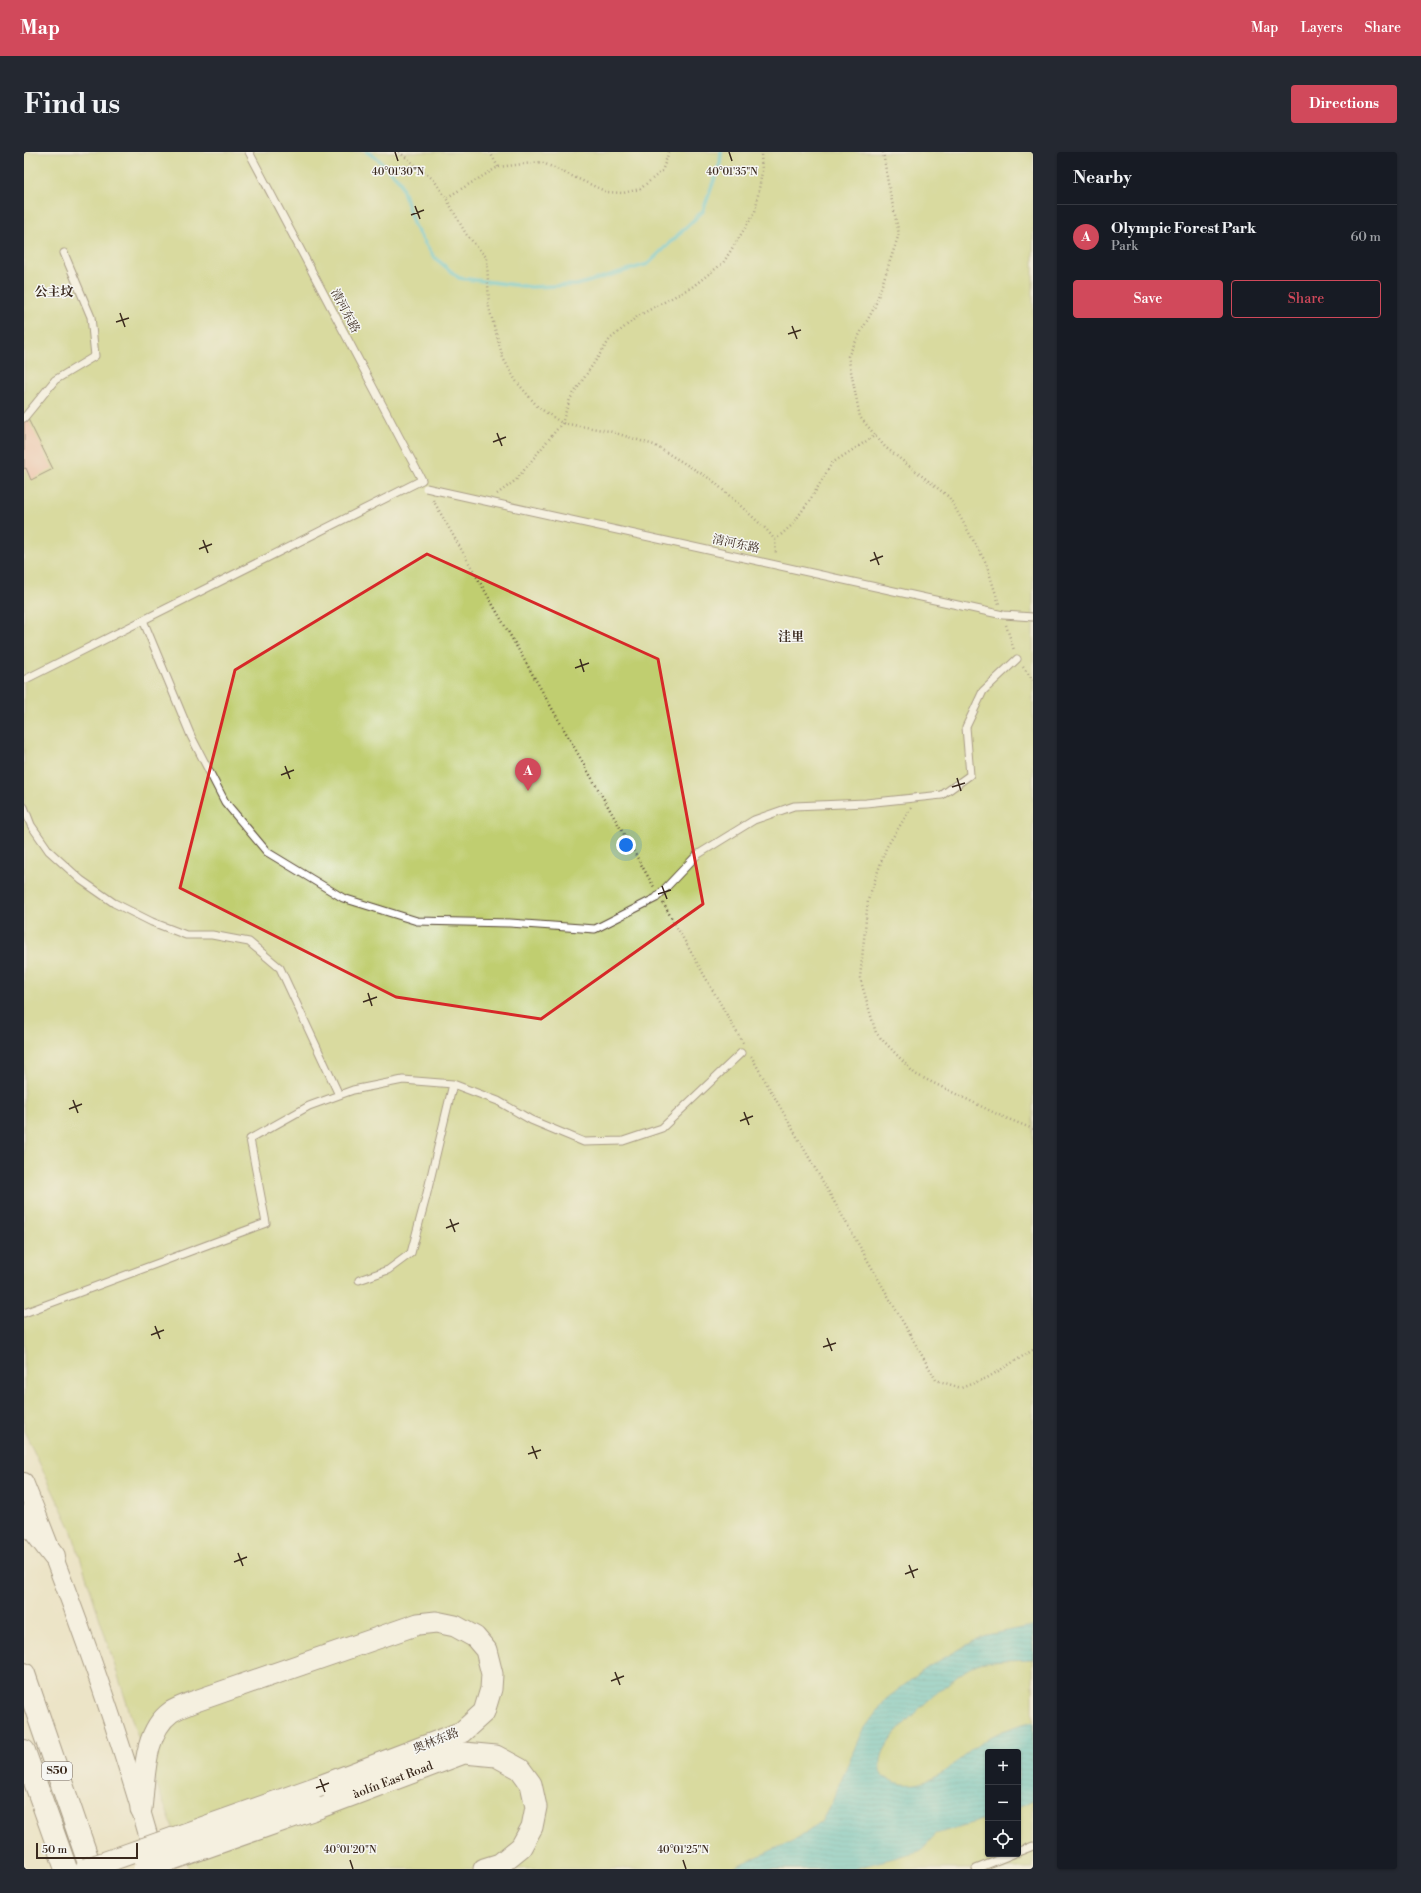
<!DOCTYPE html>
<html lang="en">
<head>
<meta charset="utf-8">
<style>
  :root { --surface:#171b24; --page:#242831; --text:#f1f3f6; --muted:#9ea1a6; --line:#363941; --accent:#d1495b }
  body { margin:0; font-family:"Libre Bodoni","Noto Serif SC",serif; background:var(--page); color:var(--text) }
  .controls { position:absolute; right:12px; bottom:12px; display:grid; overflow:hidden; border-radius:4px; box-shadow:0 1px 3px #0004 }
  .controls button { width:36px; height:36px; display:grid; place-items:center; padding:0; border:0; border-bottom:1px solid var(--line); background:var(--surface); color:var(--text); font:20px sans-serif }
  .scale { position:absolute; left:12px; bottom:10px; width:102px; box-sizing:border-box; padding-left:4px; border:2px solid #3b2a1e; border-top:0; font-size:11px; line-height:14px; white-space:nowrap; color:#3b2a1e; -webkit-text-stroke:3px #f6f6f2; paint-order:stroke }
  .you { position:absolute; left:602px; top:693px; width:14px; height:14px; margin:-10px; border:3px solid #fff; border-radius:50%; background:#1a73e8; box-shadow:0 0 0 6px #1a73e833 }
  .badge { display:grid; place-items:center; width:26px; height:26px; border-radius:50%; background:var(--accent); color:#fff; font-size:13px; font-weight:700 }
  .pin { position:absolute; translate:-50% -33px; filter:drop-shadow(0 1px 2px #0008) }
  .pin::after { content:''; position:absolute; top:21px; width:14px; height:12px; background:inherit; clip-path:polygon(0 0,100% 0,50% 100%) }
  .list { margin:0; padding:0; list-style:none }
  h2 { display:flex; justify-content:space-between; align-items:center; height:52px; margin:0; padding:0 16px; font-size:17px }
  h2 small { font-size:13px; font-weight:400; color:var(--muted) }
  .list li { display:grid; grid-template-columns:26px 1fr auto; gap:12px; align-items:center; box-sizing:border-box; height:64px; padding:0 16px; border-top:1px solid var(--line) }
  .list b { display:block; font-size:15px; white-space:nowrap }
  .list p { margin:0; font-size:13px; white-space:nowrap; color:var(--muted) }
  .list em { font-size:13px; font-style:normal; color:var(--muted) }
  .actions { display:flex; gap:8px; padding:12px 16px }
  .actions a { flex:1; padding:9px 0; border:1px solid var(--accent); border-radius:4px; text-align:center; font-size:14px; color:var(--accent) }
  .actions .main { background:var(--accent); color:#fff }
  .icon { flex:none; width:22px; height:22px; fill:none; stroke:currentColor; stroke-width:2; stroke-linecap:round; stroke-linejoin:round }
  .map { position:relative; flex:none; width:1009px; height:1717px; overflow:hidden; border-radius:4px }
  header { display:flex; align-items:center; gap:24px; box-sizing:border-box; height:56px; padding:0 20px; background:var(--accent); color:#fff }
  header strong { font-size:19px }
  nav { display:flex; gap:22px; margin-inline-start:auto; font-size:14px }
  .intro { display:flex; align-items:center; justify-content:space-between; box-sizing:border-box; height:96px; padding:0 24px }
  h1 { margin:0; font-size:28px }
  .button { padding:10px 18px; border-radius:4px; background:var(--accent); color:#fff; font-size:14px; font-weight:700 }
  main { display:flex; gap:24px; padding:0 24px }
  aside { flex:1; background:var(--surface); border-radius:4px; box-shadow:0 1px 3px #0004 }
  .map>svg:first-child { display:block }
  .park { fill:#c0ce70; stroke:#7e7c47; fill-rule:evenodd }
  .water { fill:url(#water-rules); stroke:#487774 }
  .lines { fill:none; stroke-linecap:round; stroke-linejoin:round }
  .stream { stroke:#56c4ca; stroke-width:4 }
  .building { fill:#f2a594 }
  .service-casing { stroke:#564637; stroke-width:9 }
  .tertiary-casing { stroke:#564637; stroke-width:20 }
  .secondary-casing { stroke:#564637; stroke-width:23 }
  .motorway-casing { stroke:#564637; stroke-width:24 }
  .path { stroke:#564637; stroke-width:2.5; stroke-dasharray:1 3; stroke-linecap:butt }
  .service { stroke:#fff; stroke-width:7 }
  .tertiary { stroke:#fff; stroke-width:18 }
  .secondary { stroke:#fff; stroke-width:21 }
  .motorway { stroke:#fff; stroke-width:22 }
  .service-bridge-casing { stroke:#564637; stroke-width:9; stroke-linecap:butt }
  .secondary-bridge-casing { stroke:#564637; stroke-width:23; stroke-linecap:butt }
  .service-bridge { stroke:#fff; stroke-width:7 }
  .secondary-bridge { stroke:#fff; stroke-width:21 }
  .marked { fill:none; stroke:#d62828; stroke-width:3; stroke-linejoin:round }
  .ticks { fill:none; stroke:#3b2a1e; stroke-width:1.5 }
  .labels { text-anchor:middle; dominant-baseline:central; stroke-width:3; stroke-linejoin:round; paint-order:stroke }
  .shield { fill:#f6f6f2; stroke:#73675e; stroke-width:1 }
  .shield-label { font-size:11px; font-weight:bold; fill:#3b2a1e }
  .street-label { font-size:12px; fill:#3b2a1e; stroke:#f6f6f2 }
  .neighbourhood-label { font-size:13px; font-weight:bold; fill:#3b2a1e; stroke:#f6f6f2 }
  .ticks-label { font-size:10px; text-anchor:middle; fill:#3b2a1e; stroke:#f6f6f2; stroke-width:3; stroke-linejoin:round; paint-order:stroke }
</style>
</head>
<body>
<header>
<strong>Map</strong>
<nav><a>Map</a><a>Layers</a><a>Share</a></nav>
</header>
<div class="intro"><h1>Find us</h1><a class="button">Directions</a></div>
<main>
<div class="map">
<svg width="1009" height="1717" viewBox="0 0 1009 1717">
  <defs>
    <pattern id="water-rules" width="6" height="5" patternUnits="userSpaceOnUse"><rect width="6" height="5" fill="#56c4ca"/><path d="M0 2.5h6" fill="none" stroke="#489fa3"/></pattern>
  </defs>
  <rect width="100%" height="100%" fill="#f6f6f2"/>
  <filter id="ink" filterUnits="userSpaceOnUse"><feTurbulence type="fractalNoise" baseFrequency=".025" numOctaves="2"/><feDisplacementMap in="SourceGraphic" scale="8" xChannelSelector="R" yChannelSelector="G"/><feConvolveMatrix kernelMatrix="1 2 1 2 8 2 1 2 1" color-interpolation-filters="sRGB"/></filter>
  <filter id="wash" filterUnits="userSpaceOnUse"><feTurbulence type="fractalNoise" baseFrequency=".012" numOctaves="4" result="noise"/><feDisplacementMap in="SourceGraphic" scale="16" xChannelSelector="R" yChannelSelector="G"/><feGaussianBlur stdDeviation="0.9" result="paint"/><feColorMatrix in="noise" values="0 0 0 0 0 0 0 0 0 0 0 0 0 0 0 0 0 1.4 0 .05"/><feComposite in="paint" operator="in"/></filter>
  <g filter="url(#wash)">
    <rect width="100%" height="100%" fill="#ece4c7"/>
    <path class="park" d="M0,0H1009V1717H165L111,1577L47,1377L0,1279ZM964,1600H994V1702H964Z"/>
    <path class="water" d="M1001,1475H1009V1507C995,1508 963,1507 951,1513C929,1524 873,1574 862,1595C856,1605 856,1614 858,1624C904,1651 931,1605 966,1585C979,1578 994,1573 1009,1569V1648L994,1655V1600H964V1666L912,1682L896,1699L829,1717H706L775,1686L797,1670L808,1650L837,1581L862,1547L904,1515L959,1484Z"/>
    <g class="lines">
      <path class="stream" d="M343,0L355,8L376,29L390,74L410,105L435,126L507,135L553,133L624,112L679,59L696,11L697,0"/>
    </g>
    <g id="blocks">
      <path class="building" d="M4,267L29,317L7,328L2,316L0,317V269Z"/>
    </g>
  </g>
  <g filter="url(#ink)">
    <use href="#blocks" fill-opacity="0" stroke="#564637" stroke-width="1"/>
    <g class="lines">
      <defs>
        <path id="service" d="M0,266L31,228L71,204L67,165L40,101
          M411,338L979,463L1009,465
          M119,468L167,584L201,650L243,700L319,746L393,769L486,771L571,777L632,746L673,703L730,668L770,654L842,651L918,643L946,623L942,575L959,539L993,507
          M0,528L398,328L225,0
          M0,655L7,673L25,699L57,728L90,751L128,770L162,783H188L225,790L256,816L315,943
          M335,1128L364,1118L387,1101L402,1045L429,932
          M0,1161L242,1071L226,987L285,954L329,938L379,928L429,932L474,949L507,968L560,990L599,989L638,976L717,901
          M994,1700L1009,1694
          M952,1717L989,1702"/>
        <path id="tertiary" d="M0,1330C50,1453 95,1579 131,1707"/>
        <g id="secondary">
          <path id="s1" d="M294,1656L440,1601L472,1604L496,1617L507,1632L512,1655L508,1675L497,1695L476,1712L460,1717"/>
          <path d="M117,1657C121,1626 119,1580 147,1560C153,1556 162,1553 169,1550L394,1472L412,1470L431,1474L451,1485L462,1498L468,1522L467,1537L460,1560L438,1580L296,1634"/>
        </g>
        <path id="motorway" d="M0,1365L30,1404
          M0,1522L67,1717
          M0,1599L42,1717"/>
      </defs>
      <use href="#service" class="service-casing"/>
      <use href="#tertiary" class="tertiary-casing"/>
      <use href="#secondary" class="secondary-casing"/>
      <use href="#motorway" class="motorway-casing"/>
      <path class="path" d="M375,0L410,28L422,46
        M466,0L474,15
        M645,0L638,19L616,37L599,41L583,40L517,10L474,15L422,46L442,82L463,106L465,156L479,206L492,229L514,255L538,271L585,279L630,293L688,328L742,377L751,388L752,403
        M859,0L864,31L875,82L851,154L824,204L836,265L861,295L925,345L962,411L975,452
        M473,342L492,328L538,271L546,247L586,187L614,164L668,135L699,111L731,60L738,20L737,0
        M409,348L630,735
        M751,388L768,373L788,345L808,311L852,283
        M982,473L990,498
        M999,515L1009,528
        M887,656L862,696L844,748L836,826L852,881L891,922L977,964L1009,977
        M639,751L720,893
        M727,904L912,1228L937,1236L963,1226L1009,1198"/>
      <use href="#service" class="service"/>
      <use href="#tertiary" class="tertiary"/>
      <use href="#secondary" class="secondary"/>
      <use href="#motorway" class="motorway"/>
      <defs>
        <path id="service-bridge" d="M402,336L411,338"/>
        <path id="secondary-bridge" d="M62,1717L296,1634
          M120,1717L294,1656"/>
      </defs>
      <use href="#service-bridge" class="service-bridge-casing"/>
      <use href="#secondary-bridge" class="secondary-bridge-casing"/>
      <use href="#service-bridge" class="service-bridge"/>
      <use href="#secondary-bridge" class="secondary-bridge"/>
    </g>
  </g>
  <path d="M0 0H1009V1717H0ZM403,402L634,507L679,752L517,867L372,845L156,736L211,518Z" fill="#ece4c7" fill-opacity=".55" fill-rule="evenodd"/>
  <path class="marked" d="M403,402L634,507L679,752L517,867L372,845L156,736L211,518Z"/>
  <path class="ticks" d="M371,0L374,9M705,0L708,9M391,54L396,67M387,63L400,58M96,161L101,175M92,170L105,166M768,174L773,187M764,182L777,178M473,281L478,294M469,290L482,285M179,388L184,401M175,397L188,392M850,400L855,413M846,409L859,404M556,507L560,520M551,516L565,511M261,614L266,627M257,623L270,618M933,626L937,639M928,635L941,631M638,734L643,747M634,742L647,738M344,841L348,854M339,850L353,845M49,948L54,961M45,957L58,952M720,960L725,973M716,969L729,964M426,1067L431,1080M422,1076L435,1071M131,1174L136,1187M127,1183L140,1178M803,1186L808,1199M799,1195L812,1191M508,1294L513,1307M504,1302L517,1298M214,1401L219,1414M210,1410L223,1405M885,1413L890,1426M881,1422L894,1417M591,1520L596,1533M587,1529L600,1524M296,1627L301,1640M292,1636L305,1631M326,1708L329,1717M659,1708L662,1717"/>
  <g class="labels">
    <rect class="shield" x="18" y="1610" width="30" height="18" rx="3"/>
    <g class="shield-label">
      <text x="33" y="1619">S50</text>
    </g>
    <g class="street-label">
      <text transform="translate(321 159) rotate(62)">清河东路</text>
      <text transform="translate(712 392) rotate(12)">清河东路</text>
      <text transform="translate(412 1589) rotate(-22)">奥林东路</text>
      <text stroke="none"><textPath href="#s1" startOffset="80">àolín East Road</textPath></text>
    </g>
    <g class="neighbourhood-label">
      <text x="30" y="140">公主坟</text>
      <text x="767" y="485">洼里</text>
    </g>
  </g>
  <g class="ticks-label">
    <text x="374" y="23">40°01'30"N</text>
    <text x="708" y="23">40°01'35"N</text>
    <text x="326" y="1701">40°01'20"N</text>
    <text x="659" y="1701">40°01'25"N</text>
  </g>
</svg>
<div class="controls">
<button>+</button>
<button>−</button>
<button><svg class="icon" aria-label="locate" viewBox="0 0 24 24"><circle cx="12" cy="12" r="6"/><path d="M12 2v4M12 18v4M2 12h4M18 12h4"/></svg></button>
</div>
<div class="scale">50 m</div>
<div class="you"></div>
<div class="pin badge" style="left:504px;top:639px">A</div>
</div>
<aside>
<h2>Nearby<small></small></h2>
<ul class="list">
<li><span class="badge">A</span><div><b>Olympic Forest Park</b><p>Park</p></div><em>60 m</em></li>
</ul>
<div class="actions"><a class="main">Save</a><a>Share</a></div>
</aside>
</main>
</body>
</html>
